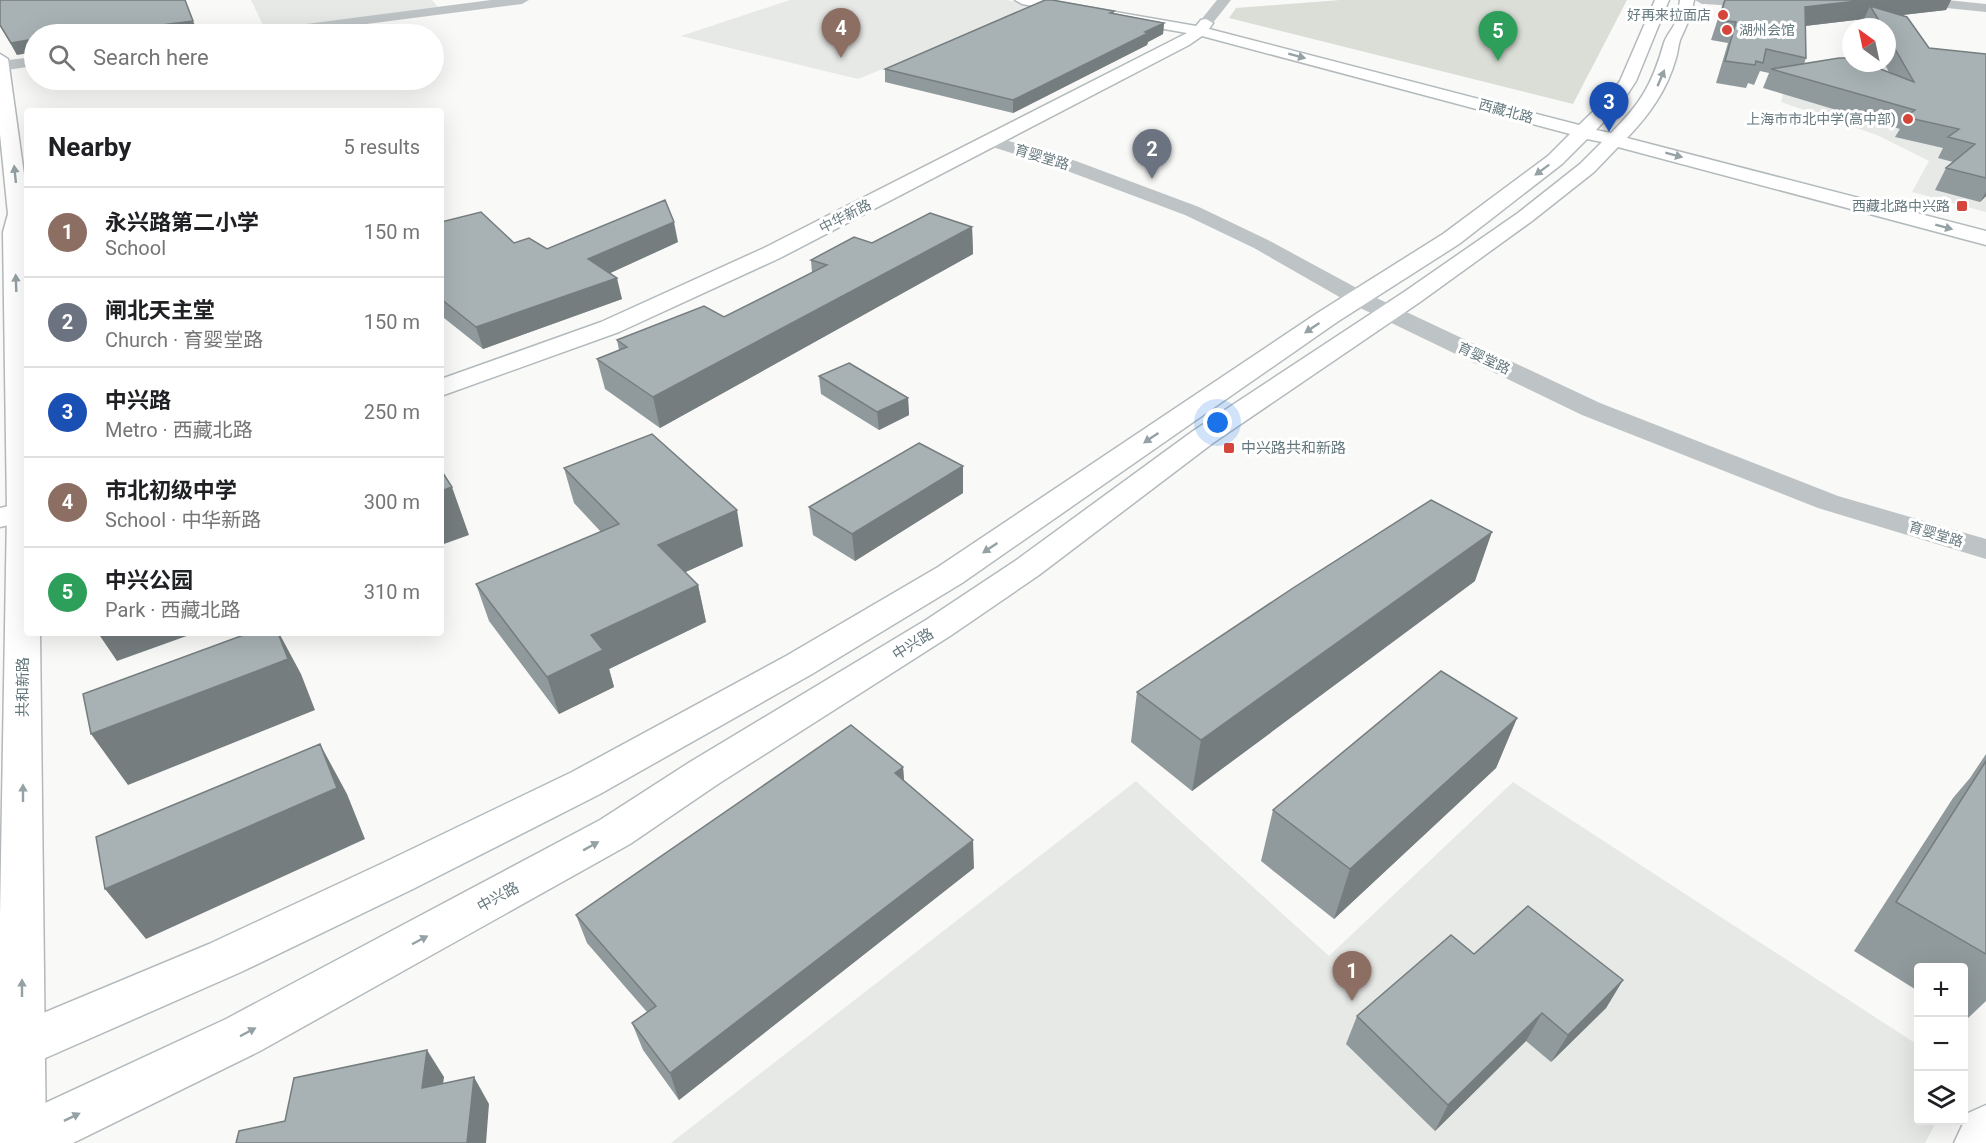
<!DOCTYPE html>
<html lang="en">
<head>
<meta charset="utf-8">
<style>
  :root { --surface:#fff; --page:#f6f6f6; --text:#202124; --muted:#757577; --line:#e0e0e0; --accent:#d64539 }
  body { margin:0; font-family:Roboto,"Noto Sans SC",sans-serif; background:var(--page); color:var(--text) }
  .controls { position:absolute; right:18px; bottom:18px; display:grid; overflow:hidden; border-radius:6px; box-shadow:0 6px 24px #0002 }
  .controls button { width:54px; height:54px; display:grid; place-items:center; padding:0; border:0; border-bottom:2px solid var(--line); background:var(--surface); color:var(--text); font:30px sans-serif }
  .compass { position:absolute; left:1842px; top:18px; width:54px; height:54px; border-radius:50%; background:var(--surface); box-shadow:0 6px 24px #0002; rotate:327deg }
  .you { position:absolute; left:1218px; top:423px; width:21px; height:21px; margin:-15px; border:4px solid #fff; border-radius:50%; background:#1a73e8; box-shadow:0 0 0 9px #1a73e833 }
  .badge { display:grid; place-items:center; width:39px; height:39px; border-radius:50%; background:var(--accent); color:#fff; font-size:20px; font-weight:700 }
  .pin { position:absolute; translate:-50% -50px; filter:drop-shadow(0 2px 3px #0008) }
  .pin::after { content:''; position:absolute; top:32px; width:21px; height:18px; background:inherit; clip-path:polygon(0 0,100% 0,50% 100%) }
  .list { margin:0; padding:0; list-style:none }
  h2 { display:flex; justify-content:space-between; align-items:center; height:78px; margin:0; padding:0 24px; font-size:26px }
  h2 small { font-size:20px; font-weight:400; color:var(--muted) }
  .list li { display:grid; grid-template-columns:39px 1fr auto; gap:18px; align-items:center; box-sizing:border-box; height:90px; padding:0 24px; border-top:2px solid var(--line) }
  .list b { display:block; font-size:22px; white-space:nowrap }
  .list p { margin:0; font-size:20px; white-space:nowrap; color:var(--muted) }
  .list em { font-size:20px; font-style:normal; color:var(--muted) }
  .icon { flex:none; width:33px; height:33px; fill:none; stroke:currentColor; stroke-width:2; stroke-linecap:round; stroke-linejoin:round }
  .map { position:relative; flex:none; width:1986px; height:1143px; overflow:hidden }
  .search { position:absolute; background:var(--surface); box-shadow:0 6px 24px #0002; left:24px; top:24px; width:420px; height:66px; display:flex; align-items:center; gap:15px; box-sizing:border-box; padding:0 21px; border-radius:33px; color:var(--muted); font-size:22px }
  .panel { position:absolute; background:var(--surface); box-shadow:0 6px 24px #0002; left:24px; top:108px; width:420px; height:528px; border-radius:6px }
  .map>svg:first-child { display:block }
  .built { fill:#e7e9e7 }
  .green { fill:#daded6 }
  .lines { fill:none; stroke-linecap:round; stroke-linejoin:round }
  .secondary-casing { stroke:#b3babd; stroke-width:3 }
  .primary-casing { stroke:#b2b8bb; stroke-width:3 }
  .street { fill:#bec4c6; fill-rule:evenodd }
  .secondary { fill:#fff; fill-rule:evenodd }
  .primary { fill:#fff; fill-rule:evenodd }
  .wall { fill:#90999c; fill-rule:evenodd }
  .shaded-wall { fill:#767d7f }
  .building { fill:#a8b2b5; stroke:#767d7f; stroke-width:1.5 }
  .oneway { fill:#94a1a5 }
  .poi-dot { fill:#d64539; stroke:#fff; stroke-width:2 }
  .labels { text-anchor:middle; dominant-baseline:central; stroke-width:6; stroke-linejoin:round; paint-order:stroke }
  .far-poi-label { font-size:14px; fill:#66797f; stroke:#fff; text-anchor:end }
  .far-street-label { font-size:14px; fill:#66797f; stroke:#fff }
  .poi-label { font-size:15px; fill:#66797f; stroke:#fff; text-anchor:start }
  .street-label { font-size:15px; fill:#66797f; stroke:#fff }
</style>
</head>
<body>
<div class="map">
<svg width="1986" height="1143" viewBox="0 0 1986 1143">
  <rect width="100%" height="100%" fill="#f9f9f7"/>
  <path class="built" d="M251,0H432L438,7L266,31Z
    M790,0H1006L1038,6L858,79L681,36Z
    M1924,59L1986,65V212L1912,192L1929,161L1877,135L1781,102L1790,64L1887,63Z
    M1136,781L1329,956L1513,782L1918,1045V1120L1937,1121L1925,1143H671Z"/>
  <path class="green" d="M1340,0H1627L1573,104L1229,18L1236,8Z"/>
  <g class="lines">
    <defs>
      <path id="secondary" d="M1015,0H1046L1196,26L1201,20L1206,19L1213,23L1209,29L1579,125L1609,96L1620,81L1655,0H1669L1636,81L1621,104L1596,130L1611,133C1641,103 1652,85 1664,43C1666,36 1672,30 1675,23C1678,16 1679,7 1680,0H1694C1691,18 1687,24 1680,40C1678,46 1678,52 1676,58C1667,90 1650,114 1627,138L1986,231V245L1618,147L1594,172L1532,221L1420,302L1213,443L1039,575L950,636L718,784L630,844L260,1051L73,1143H0V1124L226,1019L600,820L690,762L926,620L1015,561L1193,431L1404,292L1518,213L1580,164L1602,142L1587,139L1562,164L1459,244L1337,322L962,583L812,674L600,794L413,889L241,972L0,1078V1031L209,944L383,863L572,772L786,656L938,567L1319,312L1443,234L1548,156L1570,134L1202,36L1189,45L780,258L619,332L441,396V379L601,322L764,248L1187,33L1022,4Z
        M27,502V521L0,527V508Z
        M1986,1105V1143H1954L1968,1113Z"/>
      <path id="primary" d="M0,54L8,59L27,196L25,232L27,276V633H40L46,1143H0V916L7,512L3,232L8,214L0,134Z"/>
    </defs>
    <use href="#secondary" class="secondary-casing"/>
    <use href="#primary" class="primary-casing"/>
    <path class="street" d="M491,0H529L522,4L289,34H253L260,30Z
      M1217,0H1231L1212,24H1202L1200,21Z
      M1695,0H1843C1827,16 1728,5 1702,4Z
      M1900,0H1947L1986,4V12L1907,4Z
      M34,57V66L0,71V61Z
      M992,136L1076,161L1199,207L1268,240L1366,293L1600,403L1838,496L1986,539V559L1818,508L1582,415L1350,303L1254,248L1185,215L1062,169L986,145L983,141L986,137Z"/>
    <use href="#secondary" class="secondary"/>
    <use href="#primary" class="primary"/>
  </g>
  <path class="wall" d="M0,0L198,32L182,34H34L17,55L0,26Z
    M1724,0H1951L1946,10L1901,15L1929,48L1986,54V196L1980,202L1935,190L1946,168L1953,162L1938,158L1943,148L1895,137L1900,129L1763,88L1769,73L1760,71L1754,85L1748,83L1746,88L1716,83L1728,43L1711,40ZM1864,19L1863,23L1865,27H1887V63H1884L1889,72L1804,64L1806,58L1805,26Z
    M1114,11V13L1164,23L1163,34L1148,42L1147,45L1013,113L885,82V69Z
    M441,222L514,243L547,249L678,242L610,273L622,299L483,349L444,318L441,319Z
    M972,227L973,254L660,428L605,389L597,359L619,350L617,340L724,317L812,273L811,260L872,243Z
    M819,376L908,398L909,415L879,430L821,394Z
    M963,466V493L855,561L813,535L809,507Z
    M564,468L743,546L685,572L698,585L706,622L609,669L614,687L559,714L489,621L476,584L601,532L574,503Z
    M1475,581L1192,791L1131,742L1137,692Z
    M1517,718L1496,768L1334,919L1261,861L1273,810Z
    M1986,754V1001L1966,1020L1964,1019V968H1918V991L1854,951L1953,798L1970,778Z
    M903,767L904,780L974,868L679,1100L643,1050L632,1023L647,1012L587,943L576,915Z
    M1623,980L1606,1008L1551,1062L1526,1041L1435,1131L1346,1044L1357,1016Z"/>
  <path class="shaded-wall" d="M1866,0H1951L1946,10L1877,18L1870,6L1864,19L1796,27L1805,7Z
    M193,21L198,32L182,34H91Z
    M1164,23L1163,34L1148,42L1147,45L1013,113V100Z
    M34,39V52L17,55L11,43Z
    M1986,192V196L1980,202Z
    M674,222L678,242L593,281L588,259Z
    M972,227L973,254L660,428L653,397Z
    M617,278L622,299L483,349L476,327Z
    M441,308L444,318L441,319Z
    M908,398L909,415L879,430L877,412Z
    M963,466V493L855,561L852,534Z
    M452,487L469,535L441,545V491Z
    M737,510L743,546L666,581L658,545Z
    M1492,532L1475,581L1192,791L1201,740Z
    M698,585L706,622L609,669L614,687L559,714L547,677L591,635Z
    M98,633H195L117,661Z
    M278,633H279L301,674L315,710L128,785L91,734Z
    M1517,718L1496,768L1334,919L1350,869Z
    M320,744L347,794L365,839L146,939L105,889Z
    M903,767L905,796L895,773Z
    M973,840L974,868L679,1100L670,1073Z
    M1623,980L1606,1008L1551,1062L1568,1035Z
    M1542,1013L1526,1041L1435,1131L1448,1105Z
    M427,1050L444,1077L439,1115L422,1088Z
    M474,1077L489,1104L486,1143H467Z"/>
  <path class="building" d="M0,0H185L193,21L91,34H34V39L11,43L0,25Z
    M1045,0H1052L1114,11L1110,13L1164,23L1145,32L1148,33L1013,100L885,69Z
    M1725,0H1866L1805,7L1806,58L1766,49L1763,63L1756,61L1755,65L1725,61L1736,22L1719,20Z
    M1870,6L1907,17L1929,48L1986,54V178L1946,168L1975,144L1948,137L1959,129L1905,117L1915,110L1771,69L1839,58H1851V63H1865L1914,82L1887,35V27H1883Z
    M665,200L674,222L588,259L617,278L476,327L441,299V222L481,212L514,243L529,238L547,249Z
    M930,213L972,227L653,397L597,359L627,347L617,340L704,306L724,317L827,265L811,260L854,237L872,243Z
    M849,363L908,398L877,412L819,376Z
    M652,434L737,510L658,545L698,585L591,635L603,650L547,677L476,584L619,524L564,468Z
    M919,443L963,466L852,534L809,507Z
    M441,470L452,487L441,491Z
    M1431,500L1492,532L1201,740L1137,692L1293,588Z
    M249,633H278L288,659L91,734L83,694Z
    M1441,671L1517,718L1350,869L1273,810Z
    M851,725L903,767L895,773L973,840L670,1073L632,1023L656,1006L576,915Z
    M320,744L337,788L105,889L96,837Z
    M1986,761V954L1896,902Z
    M1528,906L1623,980L1568,1035L1542,1013L1448,1105L1357,1016L1451,935L1474,954Z
    M427,1050L422,1088L474,1077L467,1143H236L239,1131L285,1121L294,1078Z"/>
  <defs><path id="oneway-solid" d="M-6-.8H1V-3.2L6.5 0L1 3.2V.8H-6Z" transform="scale(1.5)"/></defs>
  <g class="oneway">
    <use href="#oneway-solid" transform="translate(1297 56) rotate(15)"/>
    <use href="#oneway-solid" transform="translate(1661 78) rotate(-67)"/>
    <use href="#oneway-solid" transform="translate(1674 155) rotate(15)"/>
    <use href="#oneway-solid" transform="translate(1542 170) rotate(143)"/>
    <use href="#oneway-solid" transform="translate(15 174) rotate(-96)"/>
    <use href="#oneway-solid" transform="translate(1944 227) rotate(15)"/>
    <use href="#oneway-solid" transform="translate(16 283) rotate(-92)"/>
    <use href="#oneway-solid" transform="translate(1312 328) rotate(146)"/>
    <use href="#oneway-solid" transform="translate(1151 438) rotate(146)"/>
    <use href="#oneway-solid" transform="translate(990 548) rotate(146)"/>
    <use href="#oneway-solid" transform="translate(23 793) rotate(-90)"/>
    <use href="#oneway-solid" transform="translate(591 846) rotate(-29)"/>
    <use href="#oneway-solid" transform="translate(420 940) rotate(-28)"/>
    <use href="#oneway-solid" transform="translate(22 988) rotate(-90)"/>
    <use href="#oneway-solid" transform="translate(248 1032) rotate(-28)"/>
    <use href="#oneway-solid" transform="translate(72 1117) rotate(-26)"/>
  </g>
  <g class="poi-dot">
    <circle cx="1723" cy="15" r="6"/>
    <circle cx="1727" cy="30" r="6"/>
    <circle cx="1908" cy="119" r="6"/>
    <rect x="1956" y="200" width="12" height="12" rx="3"/>
    <rect x="1223" y="442" width="12" height="12" rx="3"/>
  </g>
  <g class="labels">
    <g class="far-poi-label">
      <text x="1711" y="15">好再来拉面店</text>
      <text x="1739" y="30" text-anchor="start">湖州会馆</text>
      <text x="1896" y="119">上海市市北中学(高中部)</text>
      <text x="1950" y="206">西藏北路中兴路</text>
    </g>
    <g class="far-street-label">
      <text transform="translate(1506 111) rotate(15)">西藏北路</text>
      <text transform="translate(1042 157) rotate(17)">育婴堂路</text>
      <text transform="translate(845 216) rotate(-27)">中华新路</text>
      <text transform="translate(1484 358) rotate(25)">育婴堂路</text>
      <text transform="translate(1936 534) rotate(17)">育婴堂路</text>
    </g>
    <g class="poi-label">
      <text x="1241" y="448">中兴路共和新路</text>
    </g>
    <g class="street-label">
      <text transform="translate(913 644) rotate(-32)">中兴路</text>
      <text transform="translate(23 687) rotate(-90)">共和新路</text>
      <text transform="translate(498 897) rotate(-29)">中兴路</text>
    </g>
  </g>
</svg>
<div class="controls">
<button>+</button>
<button>−</button>
<button><svg class="icon" aria-label="layers" viewBox="0 0 24 24"><path d="M12 4l9 5-9 5-9-5zM3 14l9 5 9-5"/></svg></button>
</div>
<svg class="compass" viewBox="-18 -18 36 36"><path d="M0-13l5 13h-10z" fill="#e53935"/><path d="M0 13l5-13h-10z" fill="#757577"/></svg>
<div class="you"></div>
<div class="pin badge" style="left:1352px;top:1001px;background:#8d6e63">1</div>
<div class="pin badge" style="left:1152px;top:179px;background:#6b7280">2</div>
<div class="pin badge" style="left:1609px;top:132px;background:#1a4fb4">3</div>
<div class="pin badge" style="left:841px;top:58px;background:#8d6e63">4</div>
<div class="pin badge" style="left:1498px;top:61px;background:#2e9e5b">5</div>
<div class="search"><svg class="icon" aria-label="search" viewBox="0 0 24 24"><circle cx="10" cy="10" r="6"/><path d="M15 15l6 6"/></svg>Search here</div>
<section class="panel">
<h2>Nearby<small>5 results</small></h2>
<ul class="list">
<li><span class="badge" style="background:#8d6e63">1</span><div><b>永兴路第二小学</b><p>School</p></div><em>150 m</em></li>
<li><span class="badge" style="background:#6b7280">2</span><div><b>闸北天主堂</b><p>Church · 育婴堂路</p></div><em>150 m</em></li>
<li><span class="badge" style="background:#1a4fb4">3</span><div><b>中兴路</b><p>Metro · 西藏北路</p></div><em>250 m</em></li>
<li><span class="badge" style="background:#8d6e63">4</span><div><b>市北初级中学</b><p>School · 中华新路</p></div><em>300 m</em></li>
<li><span class="badge" style="background:#2e9e5b">5</span><div><b>中兴公园</b><p>Park · 西藏北路</p></div><em>310 m</em></li>
</ul>
</section>
</div>
</body>
</html>
